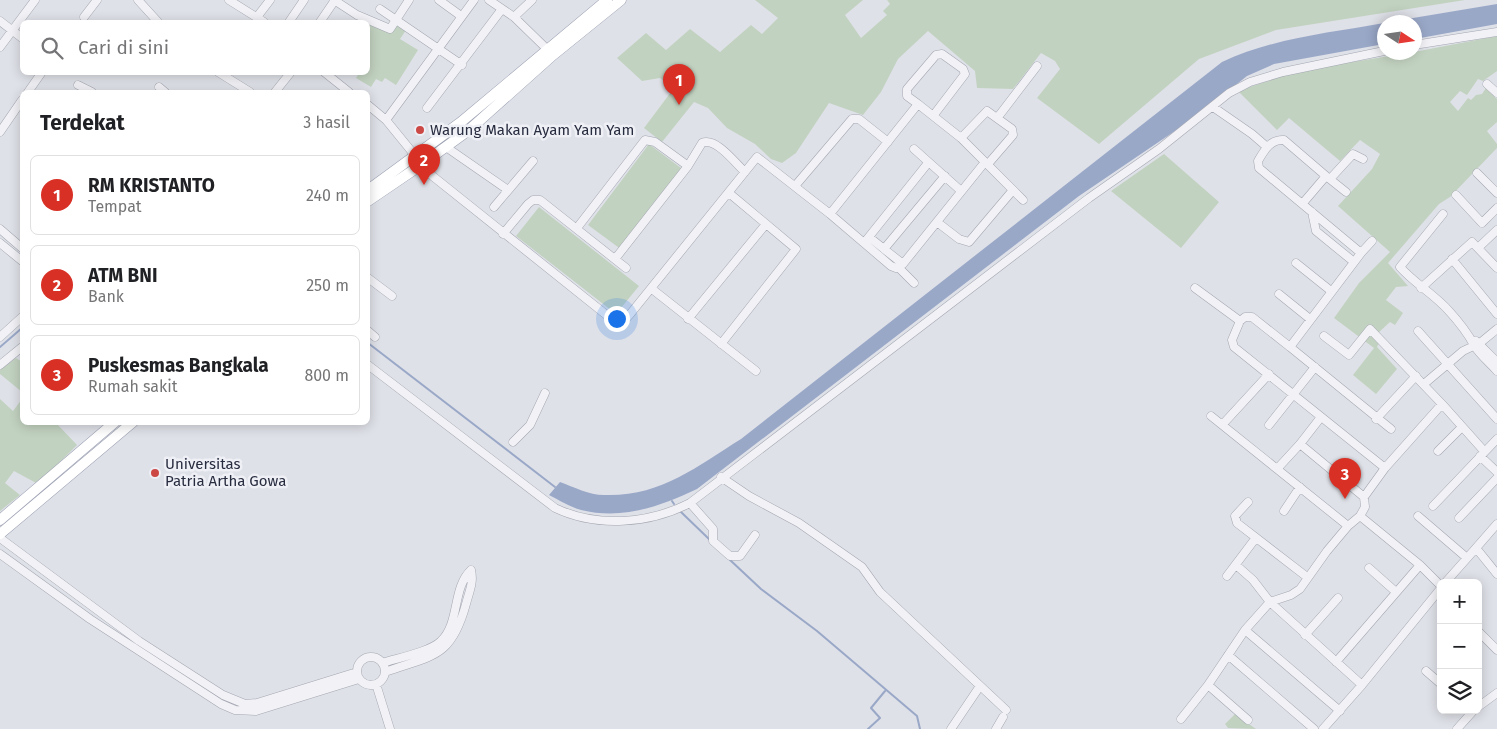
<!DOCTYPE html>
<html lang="id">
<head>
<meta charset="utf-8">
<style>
  :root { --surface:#fff; --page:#f2f2f2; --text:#202124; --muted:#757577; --line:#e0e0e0; --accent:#d93025 }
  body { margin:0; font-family:"Fira Sans",sans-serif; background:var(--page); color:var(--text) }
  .controls { position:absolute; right:15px; bottom:15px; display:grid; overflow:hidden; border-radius:8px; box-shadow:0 2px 12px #0003 }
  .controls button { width:45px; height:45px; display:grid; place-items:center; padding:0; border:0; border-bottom:1px solid var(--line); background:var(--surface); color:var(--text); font:25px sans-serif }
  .compass { position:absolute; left:1377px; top:15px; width:45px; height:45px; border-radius:50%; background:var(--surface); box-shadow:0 2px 12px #0003; rotate:102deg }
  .you { position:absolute; left:616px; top:318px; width:18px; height:18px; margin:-12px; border:4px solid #fff; border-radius:50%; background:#1a73e8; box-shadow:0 0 0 8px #1a73e833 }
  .badge { display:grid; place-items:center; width:32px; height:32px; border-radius:50%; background:var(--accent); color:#fff; font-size:16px; font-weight:700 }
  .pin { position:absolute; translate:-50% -41px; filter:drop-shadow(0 1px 2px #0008) }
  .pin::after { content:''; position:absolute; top:26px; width:18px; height:15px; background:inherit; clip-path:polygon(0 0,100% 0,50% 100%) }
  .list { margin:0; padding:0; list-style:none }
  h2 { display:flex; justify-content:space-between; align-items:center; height:65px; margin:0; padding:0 20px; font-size:21px }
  h2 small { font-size:16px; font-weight:400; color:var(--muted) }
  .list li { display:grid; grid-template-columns:32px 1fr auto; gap:15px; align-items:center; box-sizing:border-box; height:80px; margin:0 10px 10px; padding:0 10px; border:1px solid var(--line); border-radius:8px }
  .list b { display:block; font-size:19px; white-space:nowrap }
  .list p { margin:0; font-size:16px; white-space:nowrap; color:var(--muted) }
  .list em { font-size:16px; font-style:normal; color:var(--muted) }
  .icon { flex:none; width:28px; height:28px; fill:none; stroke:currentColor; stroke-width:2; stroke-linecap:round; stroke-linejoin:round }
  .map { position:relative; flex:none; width:1497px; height:729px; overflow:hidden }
  .search { position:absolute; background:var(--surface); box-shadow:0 2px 12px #0003; left:20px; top:20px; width:350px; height:55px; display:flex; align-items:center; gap:12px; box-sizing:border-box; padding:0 18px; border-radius:8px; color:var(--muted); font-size:19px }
  .panel { position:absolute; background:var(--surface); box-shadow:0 2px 12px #0003; left:20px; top:90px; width:350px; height:335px; border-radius:8px }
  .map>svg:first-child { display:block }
  .green { fill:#c2d2c0 }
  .water { fill:#9aa8c8 }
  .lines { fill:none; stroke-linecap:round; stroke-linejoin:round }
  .stream { stroke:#9aa8c8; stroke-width:2 }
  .minor-casing { stroke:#a4a7b2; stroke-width:9 }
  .major-casing { stroke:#9ea3b4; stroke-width:11 }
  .minor { stroke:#f2f2f6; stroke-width:8 }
  .major { stroke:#fff; stroke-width:10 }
  .poi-dot { fill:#cc4845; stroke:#eef0f6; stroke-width:2 }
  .labels { text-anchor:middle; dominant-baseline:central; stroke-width:5; stroke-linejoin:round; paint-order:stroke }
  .poi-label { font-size:15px; fill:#282c3f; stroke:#eef0f6; text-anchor:start }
</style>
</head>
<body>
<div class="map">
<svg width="1497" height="729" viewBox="0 0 1497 729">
  <rect width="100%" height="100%" fill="#dfe1e8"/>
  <path class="green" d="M755,0H863L845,15L861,38L887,15L883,11L890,4L887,0H1465L1276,30L1199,59L1099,144L1037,98L1060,69L1055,61L1041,53L1013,89L977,88L975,71L928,31L898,59L881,92L863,115L829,103L796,153L782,163L771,159L755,144L727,128L708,108L694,102L662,142L644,128L674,88L660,78L642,81L617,58L646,33L666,50L690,29L720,52L751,25L762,34L778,18Z
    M371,21L390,33L398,21L408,27L400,39L418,50L396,85L385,78L382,82L376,79L371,87L356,78L359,73L368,72V27Z
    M1497,36V71L1483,81L1478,79L1467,95L1460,91L1450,102L1458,111L1468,98L1471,100L1476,95L1482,94L1486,88L1497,99V122L1487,131L1497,144V148L1450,197L1439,204L1388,263L1408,286L1396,287L1386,300L1403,313L1395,325L1390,322L1377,334L1381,339L1377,347L1397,369L1376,394L1353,375L1374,348L1334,318L1359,283L1390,252L1338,206L1372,169L1380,154L1360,140L1340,161L1289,118L1277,130L1238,91L1297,71L1414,52Z
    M649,144L685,171L622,250L588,225Z
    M1164,154L1219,202L1181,248L1111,191Z
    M539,207L639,286L616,314L516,236Z
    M16,358L22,362V392L0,374V370Z
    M0,399L13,411L22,399V422L58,423L57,424L77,445L38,484L14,471L5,483L20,495L0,511Z
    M1235,714L1256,729L1228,728L1225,724Z"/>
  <path class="water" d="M1497,4V24L1415,39L1414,22H1389Z
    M1384,23V44L1274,64L1247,76L1197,116L1079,196L697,489C659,507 622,520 581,510C570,507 559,500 549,495L560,482C574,487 589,495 604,495C660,497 696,467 741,439L1222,62C1273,38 1329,33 1384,23Z"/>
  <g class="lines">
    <path class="stream" d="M368,343L555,487
      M0,347L22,328
      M672,501L674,504
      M681,512L710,540
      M729,559L761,589L817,631L917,716L920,729
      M868,729L880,718L871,708L885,691"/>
    <defs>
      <path id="minor" d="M138,0L158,22
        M229,0L264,22
        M334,0L357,15L390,29L409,0
        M439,0L461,16
        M489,0L514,17L550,52
        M380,9L462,65
        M84,17L97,0
        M257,17L270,0
        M514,17L532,0
        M0,21L22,38
        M289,22L304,0
        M320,22L335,0
        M1414,45L1497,32
        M0,47L35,0
        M218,72L250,92
        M324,72L349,92
        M1487,84L1497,93
        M78,85L92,92
        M159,87L165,92
        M28,92L42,72
        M275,92L291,72
        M918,104L907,96V89L936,55L942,54L963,69L965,74L933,116
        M368,105L386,120L430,174L614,321H624L631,313L757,157L830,214L891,266L896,268L903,264L985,162
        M1213,107L1252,134L1267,147
        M427,108L502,9
        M998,117L1037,66
        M386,120L474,0
        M0,132L22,100
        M961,138L987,111L1012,129L1013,135L988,164
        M446,147L508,190
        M914,149L960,190
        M1477,173L1497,193
        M1326,176L1346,192
        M1330,179L1353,154L1363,159
        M795,186L852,119H859L888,142
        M1456,195L1482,223L1497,208
        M1303,203L1326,176L1284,140C1270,139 1264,151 1258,161L1259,168L1361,253L1290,347L1391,429
        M494,207L533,161
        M1312,212L1316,231L1354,262
        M830,214L918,104L961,138L1023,200
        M1443,214L1400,267C1415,284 1434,294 1449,311C1459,322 1467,332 1474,345C1479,354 1490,363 1497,371
        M937,222L959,239L969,242L1013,190
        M577,228L645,140L655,142L688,166
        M0,229L22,248
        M503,234L528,204L533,200H540L626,268
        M869,237L884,249
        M0,243L22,261
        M864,243L928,163
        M1479,247L1497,230
        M1361,253L1372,241
        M615,259L688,166L702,143C716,137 735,163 745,172
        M1452,259L1497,314
        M1296,263L1331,291
        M903,264L884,249L945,176
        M898,267L914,283
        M368,278L392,296
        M1195,288L1240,321L1245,317H1252L1290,347
        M1421,288L1472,242L1497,268
        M652,289L756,371
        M1279,294L1310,319
        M688,319L766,224
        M1240,321L1232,340L1234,347L1385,468
        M368,331L375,337
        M1418,331L1497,419
        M1324,336L1349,355L1370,329L1442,404L1385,468L1364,497L1365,507L1360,516L1420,565L1441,586
        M0,337L22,317
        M1476,341L1497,362
        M721,344L796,249L729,193
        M0,365L22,347
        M368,365L555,508C597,528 649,524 690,503L1089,198L1159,149L1229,93L1250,82L1283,72L1384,51
        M1424,384L1463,351L1480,343L1497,329
        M1442,404L1484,451
        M1211,416L1277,469
        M1321,417L1300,444L1364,497
        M1376,419L1416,376
        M1223,424L1269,374
        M1269,425L1315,367
        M513,442L530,425L545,393
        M1300,444L1277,469L1348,526
        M1438,451L1462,427
        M1480,456L1497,472
        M721,477L749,496L799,523L862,567L880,592L1006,710
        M1248,502L1235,516L1237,523L1307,577
        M690,503L713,529V541L730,556H740L755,535
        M1433,506L1497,439
        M1284,511L1300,487
        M1418,516L1467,558
        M1459,518L1497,478
        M0,538L139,641L223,695L245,704L257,703L357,672
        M1476,548L1497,524
        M0,554L90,619L221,704L235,710L256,711L359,679
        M1236,565L1253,580L1270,602L1291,595L1300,589L1327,551L1348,526L1360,516
        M1369,568L1396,592
        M1227,576L1255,539
        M1445,583L1476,548L1497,574
        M1245,630L1340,711
        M1478,631L1497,650
        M1305,635L1338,598
        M1228,655L1314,729
        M357 671a14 14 0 1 1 28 0a14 14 0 1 1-28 0Z
        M1336,662L1420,565
        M382,663C397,658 430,652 441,641C460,623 452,588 471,570C474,583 469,592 466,604C451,659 432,655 385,672
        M1426,671L1441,684
        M376,684L390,729
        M1362,685L1441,588
        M1478,707L1497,693
        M1181,719L1208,685
        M1248,720L1208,685L1245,630L1270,602L1362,685L1323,729
        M951,729L980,686
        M996,729L1003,717
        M1457,729L1474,710"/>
      <path id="major" d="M368,190L461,122L607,0
        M368,201L418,167L469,130L553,55L621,0
        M0,520L115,422
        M0,534L133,422"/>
    </defs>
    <use href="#minor" class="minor-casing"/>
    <use href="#major" class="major-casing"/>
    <use href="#minor" class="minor"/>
    <use href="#major" class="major"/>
  </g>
  <g class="poi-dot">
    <circle cx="420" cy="130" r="5"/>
    <circle cx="155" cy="473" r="5"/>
  </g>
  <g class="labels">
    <g class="poi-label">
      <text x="430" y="130">Warung Makan Ayam Yam Yam</text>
      <text x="165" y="464">Universitas<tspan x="165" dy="17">Patria Artha Gowa</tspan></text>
    </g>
  </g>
</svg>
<div class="controls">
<button>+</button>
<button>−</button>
<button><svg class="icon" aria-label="layers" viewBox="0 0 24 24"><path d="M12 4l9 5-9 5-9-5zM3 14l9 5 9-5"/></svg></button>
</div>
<svg class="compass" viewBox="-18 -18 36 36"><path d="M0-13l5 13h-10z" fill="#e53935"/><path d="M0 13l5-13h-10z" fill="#757577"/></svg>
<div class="you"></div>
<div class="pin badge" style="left:679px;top:105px">1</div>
<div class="pin badge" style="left:424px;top:185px">2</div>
<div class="pin badge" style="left:1345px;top:499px">3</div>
<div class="search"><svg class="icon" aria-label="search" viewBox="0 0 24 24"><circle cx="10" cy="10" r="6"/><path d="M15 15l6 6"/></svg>Cari di sini</div>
<section class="panel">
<h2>Terdekat<small>3 hasil</small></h2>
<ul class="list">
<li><span class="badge">1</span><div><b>RM KRISTANTO</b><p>Tempat</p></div><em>240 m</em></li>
<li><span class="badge">2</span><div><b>ATM BNI</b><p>Bank</p></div><em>250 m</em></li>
<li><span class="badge">3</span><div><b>Puskesmas Bangkala</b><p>Rumah sakit</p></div><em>800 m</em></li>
</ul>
</section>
</div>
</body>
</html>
